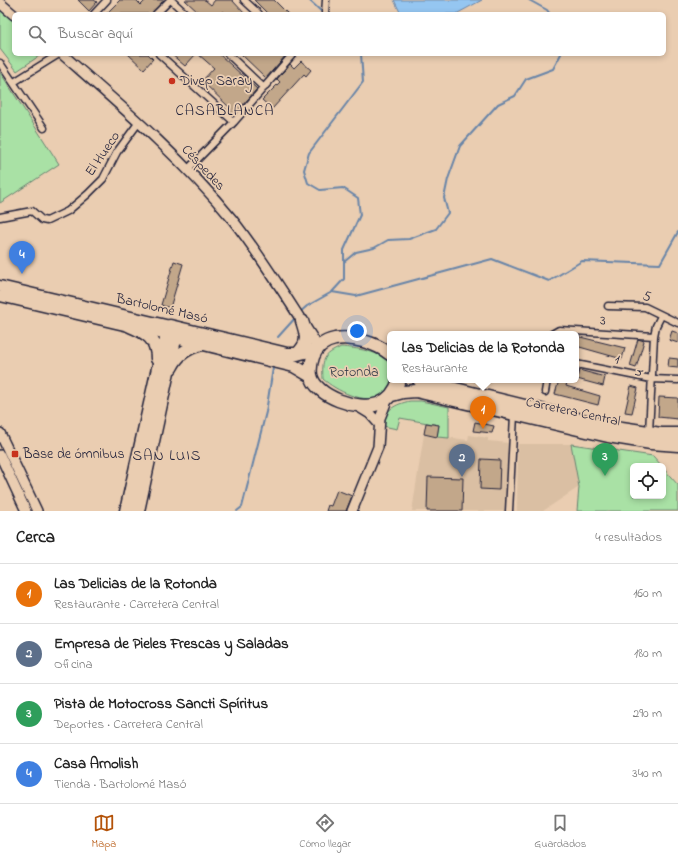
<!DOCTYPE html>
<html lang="es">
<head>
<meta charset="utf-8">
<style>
  :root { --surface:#fff; --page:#f6f6f6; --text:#222; --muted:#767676; --line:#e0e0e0; --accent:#b45309 }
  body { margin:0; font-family:"Indie Flower",sans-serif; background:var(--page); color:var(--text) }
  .controls { position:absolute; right:12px; bottom:12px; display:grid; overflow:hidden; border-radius:6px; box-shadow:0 2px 6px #0003 }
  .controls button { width:36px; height:36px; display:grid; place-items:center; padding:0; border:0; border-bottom:1px solid var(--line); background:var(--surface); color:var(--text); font:20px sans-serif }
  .you { position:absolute; left:357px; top:331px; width:14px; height:14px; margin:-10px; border:3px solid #fff; border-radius:50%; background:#1a73e8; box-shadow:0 0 0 6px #1a73e833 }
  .badge { display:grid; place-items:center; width:26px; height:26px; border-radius:50%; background:var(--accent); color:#fff; font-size:13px; font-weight:700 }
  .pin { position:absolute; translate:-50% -33px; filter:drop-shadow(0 1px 2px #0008) }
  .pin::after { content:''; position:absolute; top:21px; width:14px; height:12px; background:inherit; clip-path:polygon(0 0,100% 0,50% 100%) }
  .popup { position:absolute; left:387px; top:331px; width:192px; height:52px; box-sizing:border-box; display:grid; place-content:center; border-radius:6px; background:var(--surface); filter:drop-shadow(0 1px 3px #0005); font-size:13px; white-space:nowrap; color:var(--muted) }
  .popup b { font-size:15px; color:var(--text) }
  .popup::after { content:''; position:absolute; left:50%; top:100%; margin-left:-8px; border:8px solid transparent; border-top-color:var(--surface) }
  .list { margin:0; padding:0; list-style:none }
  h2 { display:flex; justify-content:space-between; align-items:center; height:52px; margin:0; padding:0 16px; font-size:17px }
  h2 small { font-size:13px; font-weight:400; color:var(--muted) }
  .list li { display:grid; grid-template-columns:26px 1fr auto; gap:12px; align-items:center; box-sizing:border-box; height:60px; padding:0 16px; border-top:1px solid var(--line) }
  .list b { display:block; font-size:15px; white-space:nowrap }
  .list p { margin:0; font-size:13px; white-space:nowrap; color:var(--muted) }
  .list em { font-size:13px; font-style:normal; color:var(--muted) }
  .icon { flex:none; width:22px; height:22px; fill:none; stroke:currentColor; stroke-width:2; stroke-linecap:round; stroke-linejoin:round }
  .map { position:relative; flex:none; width:678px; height:511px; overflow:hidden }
  .search { position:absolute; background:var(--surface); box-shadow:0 2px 6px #0003; left:12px; right:12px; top:12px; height:44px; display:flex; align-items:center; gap:10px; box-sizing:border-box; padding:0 14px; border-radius:6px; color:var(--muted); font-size:15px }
  .sheet { height:292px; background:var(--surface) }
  nav { display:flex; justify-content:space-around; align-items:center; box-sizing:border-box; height:56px; border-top:1px solid var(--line); background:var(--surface); font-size:11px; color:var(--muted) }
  nav a { display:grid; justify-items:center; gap:2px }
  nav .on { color:var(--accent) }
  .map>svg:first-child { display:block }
  .built { fill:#dabfa3 }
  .green { fill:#a9e1a5; stroke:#668270 }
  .water { fill:#95c6f1; stroke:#6784a8 }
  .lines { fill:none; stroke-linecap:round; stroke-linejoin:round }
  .stream { stroke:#6784a8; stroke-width:2 }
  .building { fill:#c2a78a; stroke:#22223b }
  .street-casing { stroke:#22223b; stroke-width:9 }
  .secondary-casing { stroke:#22223b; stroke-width:12 }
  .primary-casing { stroke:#22223b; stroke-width:13 }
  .highway-casing { stroke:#22223b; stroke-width:15 }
  .street { stroke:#eacdb1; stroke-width:6 }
  .secondary { stroke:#eacdb1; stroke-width:9 }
  .primary { stroke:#eacdb1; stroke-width:10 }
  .highway { stroke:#eacdb1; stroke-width:12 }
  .poi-dot { fill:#c8321e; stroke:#eacdb1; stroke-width:1.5 }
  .labels { text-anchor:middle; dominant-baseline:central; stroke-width:3.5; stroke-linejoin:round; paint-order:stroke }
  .poi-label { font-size:14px; fill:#22223b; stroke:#eacdb1; text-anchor:start }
  .street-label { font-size:14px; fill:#22223b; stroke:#eacdb1 }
  .park-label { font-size:14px; fill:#363f4b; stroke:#eacdb1 }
  .neighbourhood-label { font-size:15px; letter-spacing:1px; fill:#22223b; stroke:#eacdb1 }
</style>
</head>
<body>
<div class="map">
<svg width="678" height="511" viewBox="0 0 678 511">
  <rect width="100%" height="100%" fill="#eacdb1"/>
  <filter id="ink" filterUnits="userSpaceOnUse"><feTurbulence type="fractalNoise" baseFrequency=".025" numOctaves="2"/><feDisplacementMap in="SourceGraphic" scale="8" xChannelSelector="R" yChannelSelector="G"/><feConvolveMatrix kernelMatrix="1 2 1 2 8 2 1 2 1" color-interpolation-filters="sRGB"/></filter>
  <g filter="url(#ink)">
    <path class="built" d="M424,434L468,440L469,435L488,438V441L509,443L506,511H412Z
      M518,444H571L579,487L543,511H517Z"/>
    <path class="green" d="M0,10L14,22V54H42L17,71L0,49Z
      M0,72L59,164L0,203Z
      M341,347C354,348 383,351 389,364C391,368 390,375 390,380H393C390,385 387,391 382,395C366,406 335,390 323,379C322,359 323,355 341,347Z
      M410,401H421L449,407V438L437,437L439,425L400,418L397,429L383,426C383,410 396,404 410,401Z
      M571,444L653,456L662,466H633V496H663V468L678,485V511H577L579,487Z"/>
    <path class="water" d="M394,0H482L456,14H406L400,12Z"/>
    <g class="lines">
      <path class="stream" d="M309,0L323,13
        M529,0L547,10L550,14
        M344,262L356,252L374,248L388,240L409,239L436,229L448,213L444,198L448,179L460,146L498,104L515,96L526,79L553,69L561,54
        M332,292L356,296L492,259L549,281L582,261L660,264L678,232
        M299,313L307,306L332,292L344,279V250L360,215L358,198L343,188L320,190L308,183L304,170L309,153L363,82L361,54
        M278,337L296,317
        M237,511L242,507L266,412L273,368"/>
    </g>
    <path class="building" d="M78,0H94L97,2L89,11Z
      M120,0H136L141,5L146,0H164L152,14H106Z
      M185,0H205L211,5L215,0H232L245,14H226L223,11L220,14H200Z
      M254,0H274L288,14H268Z
      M128,54H148L153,59L144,69Z
      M171,54H196L185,66Z
      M198,54H219L257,89L234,115L230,111L231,109L202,81L214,68Z
      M241,54H287L266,78Z
      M301,61L311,70L306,76L304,74L272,109L262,100L280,82L277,79L290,64L294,68Z
      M174,261L183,264L170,308L161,305Z
      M672,331L678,333V343L669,340Z
      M576,336L625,348L622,359L576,346Z
      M638,339L644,341L636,368L630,366Z
      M669,358L678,359V368L668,367Z
      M579,370L605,377L603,386L577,379Z
      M559,380H568L566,386L600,396L598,405L555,394Z
      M631,386L638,388L632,413L625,412Z
      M659,397L678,398V419L658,417Z
      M475,422L494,426L492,433L473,431Z
      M426,423L439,425L437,437L424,434Z
      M481,459L500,460L499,490L480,489Z
      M428,477L463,478L462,511H427Z
      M337,490L352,496L346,511H326L328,505L331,506Z"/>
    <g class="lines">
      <defs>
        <path id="street" d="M171,0L186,14
          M244,0L259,14
          M94,14L107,0
          M156,14L170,0
          M325,14L326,0
          M159,54L234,122
          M228,54L264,88
          M0,63L44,128
          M14,82L59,54
          M187,170L234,122L293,54
          M0,217L32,211L42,220L47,221L68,211L88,194L103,179L117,152L139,122
          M608,306L645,307L678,323
          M552,334L559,330L654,336
          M576,364L651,379L678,380
          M545,392L547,380
          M649,432L654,336L656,326L661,316
          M509,511L514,415"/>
        <path id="secondary" d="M0,3L14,15
          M62,54C121,106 182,158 232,219C262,257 288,300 314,340L317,348
          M357,406L370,414L379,424
          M0,433L37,511
          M0,455L26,511
          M352,511L378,447L380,418L388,398"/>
        <path id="primary" d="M0,286L170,326
          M0,296L167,335"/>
        <path id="highway" d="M130,326C147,333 157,339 157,359
          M167,335L294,366L311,376
          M297,354C309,343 307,336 302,321
          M390,354C376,343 353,336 335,339C325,341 317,346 313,357C311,363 310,369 311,375C315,397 359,411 378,404C389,400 396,390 399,380
          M171,368C178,354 187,348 202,344
          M419,380L602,425L661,434H678
          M392,395L403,392L416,391L608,436L651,443L678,445
          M126,511L158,368L170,326L287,354H297L317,349
          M138,511L174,344V327"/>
      </defs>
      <use href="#street" class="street-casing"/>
      <use href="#secondary" class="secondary-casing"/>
      <use href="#primary" class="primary-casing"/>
      <use href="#highway" class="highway-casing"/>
      <use href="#street" class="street"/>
      <use href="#secondary" class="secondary"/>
      <use href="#primary" class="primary"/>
      <use href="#highway" class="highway"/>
    </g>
  </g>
  <g class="poi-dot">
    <circle cx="172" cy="81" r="4"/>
    <rect x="11" y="450" width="8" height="8" rx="2"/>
  </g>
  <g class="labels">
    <g class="poi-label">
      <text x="180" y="81">Divep Saray</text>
      <text x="23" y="454">Base de ómnibus</text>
    </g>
    <g class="street-label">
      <text transform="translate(103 154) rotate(-56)">El Hueco</text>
      <text transform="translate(203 168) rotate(47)">Céspedes</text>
      <text transform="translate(647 297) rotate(12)">5</text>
      <text transform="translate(162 309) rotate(13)">Bartolomé Masó</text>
      <text transform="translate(603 321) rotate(4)">3</text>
      <text transform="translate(617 360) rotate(11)">1</text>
      <text transform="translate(640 373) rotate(-87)">4</text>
      <text transform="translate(573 412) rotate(12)">Carretera Central</text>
    </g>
    <g class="park-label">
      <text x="354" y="372">Rotonda</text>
    </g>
    <g class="neighbourhood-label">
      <text x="225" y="111">CASABLANCA</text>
      <text x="167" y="456">SAN LUIS</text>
    </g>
  </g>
</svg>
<div class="controls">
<button><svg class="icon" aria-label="locate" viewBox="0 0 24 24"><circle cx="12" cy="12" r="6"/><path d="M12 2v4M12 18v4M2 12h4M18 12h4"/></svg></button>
</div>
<div class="you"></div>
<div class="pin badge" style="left:483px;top:429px;background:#e8710a">1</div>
<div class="popup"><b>Las Delicias de la Rotonda</b>Restaurante</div>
<div class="pin badge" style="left:462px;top:477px;background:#5c6f8a">2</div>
<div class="pin badge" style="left:605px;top:476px;background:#2e9e5b">3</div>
<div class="pin badge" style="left:22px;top:274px;background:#3f7fe0">4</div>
<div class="search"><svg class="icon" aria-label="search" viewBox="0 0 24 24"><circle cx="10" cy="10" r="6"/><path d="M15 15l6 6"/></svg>Buscar aquí</div>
</div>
<section class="sheet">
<h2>Cerca<small>4 resultados</small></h2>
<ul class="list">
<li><span class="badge" style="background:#e8710a">1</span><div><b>Las Delicias de la Rotonda</b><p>Restaurante · Carretera Central</p></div><em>160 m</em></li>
<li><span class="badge" style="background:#5c6f8a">2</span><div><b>Empresa de Pieles Frescas y Saladas</b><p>Oficina</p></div><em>180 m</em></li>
<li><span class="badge" style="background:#2e9e5b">3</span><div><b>Pista de Motocross Sancti Spíritus</b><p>Deportes · Carretera Central</p></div><em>290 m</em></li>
<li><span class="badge" style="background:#3f7fe0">4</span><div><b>Casa Arnolish</b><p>Tienda · Bartolomé Masó</p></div><em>340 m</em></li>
</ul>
</section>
<nav>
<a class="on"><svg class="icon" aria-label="map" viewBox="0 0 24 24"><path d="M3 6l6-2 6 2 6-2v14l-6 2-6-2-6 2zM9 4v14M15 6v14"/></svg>Mapa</a>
<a><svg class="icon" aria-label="directions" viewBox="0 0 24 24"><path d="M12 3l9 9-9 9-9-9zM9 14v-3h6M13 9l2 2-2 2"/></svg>Cómo llegar</a>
<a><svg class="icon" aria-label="saved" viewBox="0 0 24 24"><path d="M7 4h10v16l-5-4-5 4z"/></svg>Guardados</a>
</nav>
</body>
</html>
